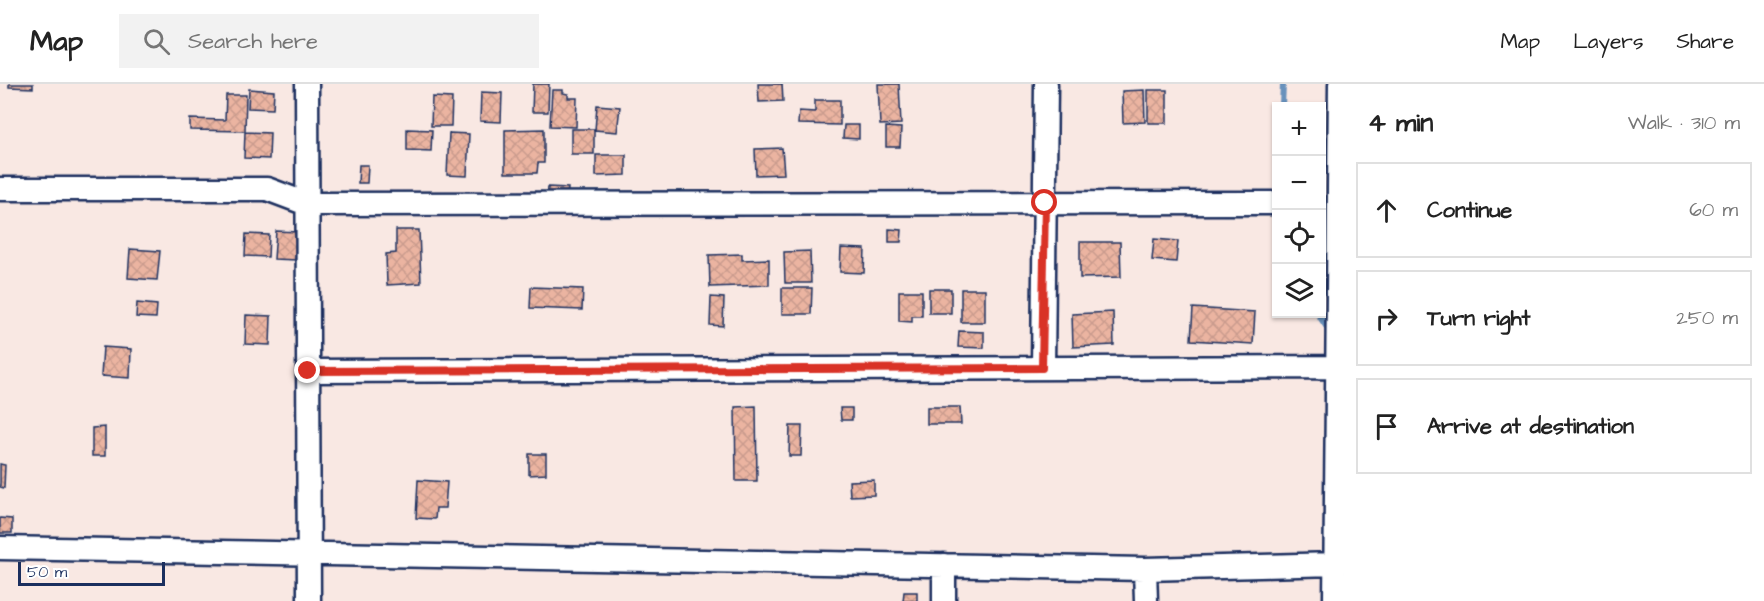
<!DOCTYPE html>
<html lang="en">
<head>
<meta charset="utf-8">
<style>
  :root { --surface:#fff; --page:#f2f2f2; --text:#222; --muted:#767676; --line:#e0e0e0 }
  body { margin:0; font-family:"Architects Daughter",sans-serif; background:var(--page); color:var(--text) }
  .controls { position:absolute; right:18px; top:18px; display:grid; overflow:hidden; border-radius:0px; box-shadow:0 2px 4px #0004 }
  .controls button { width:54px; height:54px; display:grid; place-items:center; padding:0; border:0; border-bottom:2px solid var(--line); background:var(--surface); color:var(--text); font:30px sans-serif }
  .scale { position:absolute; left:18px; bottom:15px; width:147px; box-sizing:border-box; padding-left:6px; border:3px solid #1b2f5e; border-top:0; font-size:16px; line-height:21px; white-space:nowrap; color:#1b2f5e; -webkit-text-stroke:4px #fff; paint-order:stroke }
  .stop { position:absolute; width:18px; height:18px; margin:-14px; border:4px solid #d93025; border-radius:50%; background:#fff }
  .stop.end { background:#d93025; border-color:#fff; box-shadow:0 2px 6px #0008 }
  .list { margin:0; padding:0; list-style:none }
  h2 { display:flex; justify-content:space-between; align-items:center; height:78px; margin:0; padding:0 24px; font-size:26px }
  h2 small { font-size:20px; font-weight:400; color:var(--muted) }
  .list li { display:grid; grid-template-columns:39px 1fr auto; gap:18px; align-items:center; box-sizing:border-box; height:96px; margin:0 12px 12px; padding:0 12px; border:2px solid var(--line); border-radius:0px }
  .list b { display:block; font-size:22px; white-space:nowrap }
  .list em { font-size:20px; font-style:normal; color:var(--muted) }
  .icon { flex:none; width:33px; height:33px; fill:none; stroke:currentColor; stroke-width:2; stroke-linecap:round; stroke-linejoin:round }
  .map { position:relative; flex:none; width:1344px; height:517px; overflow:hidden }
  header { display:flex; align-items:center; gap:36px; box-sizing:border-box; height:84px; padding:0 30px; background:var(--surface); border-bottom:2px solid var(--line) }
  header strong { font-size:28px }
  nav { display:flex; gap:33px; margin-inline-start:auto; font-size:21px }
  .search { width:420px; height:54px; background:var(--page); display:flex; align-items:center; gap:15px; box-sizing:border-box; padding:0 21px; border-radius:0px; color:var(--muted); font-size:22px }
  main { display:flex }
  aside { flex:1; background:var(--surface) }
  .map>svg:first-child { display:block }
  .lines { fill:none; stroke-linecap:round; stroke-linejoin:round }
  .stream { stroke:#6891bc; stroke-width:6 }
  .building { fill:url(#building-cross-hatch); stroke:#1b2f5e; stroke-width:1.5 }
  .minor-casing { stroke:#1b2f5e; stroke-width:27 }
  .minor { stroke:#fff; stroke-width:22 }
  .route { stroke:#d93025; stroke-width:8 }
</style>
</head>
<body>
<header>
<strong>Map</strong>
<div class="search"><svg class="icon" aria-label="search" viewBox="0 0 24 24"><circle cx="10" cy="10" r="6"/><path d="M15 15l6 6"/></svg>Search here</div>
<nav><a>Map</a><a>Layers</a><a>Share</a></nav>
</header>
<main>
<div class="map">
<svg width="1344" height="517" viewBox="0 0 1344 517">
  <defs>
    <pattern id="building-cross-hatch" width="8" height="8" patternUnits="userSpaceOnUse" patternTransform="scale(1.5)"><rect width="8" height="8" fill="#ebb4a1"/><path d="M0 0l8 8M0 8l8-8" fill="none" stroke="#c99b8d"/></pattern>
  </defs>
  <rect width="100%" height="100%" fill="#f9e8e3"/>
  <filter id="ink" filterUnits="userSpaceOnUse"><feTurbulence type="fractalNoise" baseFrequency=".0167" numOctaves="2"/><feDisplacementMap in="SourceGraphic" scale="12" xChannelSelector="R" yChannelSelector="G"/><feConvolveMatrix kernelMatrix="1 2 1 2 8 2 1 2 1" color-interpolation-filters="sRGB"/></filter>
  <g filter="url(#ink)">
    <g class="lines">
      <path class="stream" d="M1282,22L1283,0
        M1318,230L1330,248"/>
    </g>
    <path class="building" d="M9,0H33V4L9,3Z
      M533,0H549L548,28H532Z
      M758,0H782L783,17L759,18Z
      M878,0H899L901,40L880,41Z
      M249,5L274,7L273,25L248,24Z
      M552,6H563V9L568,10V14H577L576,43L550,42Z
      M1144,6L1145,38L1123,39L1122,7Z
      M1148,6H1167V39H1148Z
      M481,8L502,9L501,38L480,37Z
      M226,11H246L245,47L190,46V35L225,36Z
      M432,13L452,14L451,42H431Z
      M815,16H840V41L798,40L799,27L815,28Z
      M597,21L620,23L617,48L595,46Z
      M844,41H859V55L843,54Z
      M886,43L901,44L900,63H886Z
      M407,45L432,46L431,67L407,66Z
      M544,45V79H538L537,89H505V46Z
      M571,45H594V70H571Z
      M245,48L270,49L269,75L244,74Z
      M449,49L469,50L467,92L447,91Z
      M782,64L784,90L756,91L755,65Z
      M596,71H626V91L596,92Z
      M359,81H368L367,99H358Z
      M548,103L568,104L567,117H547Z
      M889,145L902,146L901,158H889Z
      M396,146H419L421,199L387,201L386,170L396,169Z
      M276,147L298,148L297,176L274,175Z
      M246,150L269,151L268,173L245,172Z
      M1154,155L1178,157L1176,178L1152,176Z
      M1080,158H1120L1121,193L1080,194Z
      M841,164L865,165L864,189L840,188Z
      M130,165L160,167L157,196L128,194Z
      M810,167L811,199H785L784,168Z
      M742,170V176L769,175V201L710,203L709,171Z
      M531,203L583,205L582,226L530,224Z
      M782,204H812L811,230H782Z
      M929,205H951V229H929Z
      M961,205H985V238H961Z
      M899,207H922V232H912V238L899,237Z
      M711,213L724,214L723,242L710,241Z
      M137,219L157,221L156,234L136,233Z
      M1193,224L1255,228L1253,260L1191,256Z
      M1113,228L1114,261L1073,263L1072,230Z
      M246,231L271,232L270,261L245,260Z
      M959,247L984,248V264L958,263Z
      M103,263L131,265L130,294L101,292Z
      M756,322L757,397H736L735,323Z
      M927,323H960L961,340H927Z
      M840,324H852V336H841Z
      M790,342H802L801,372H789Z
      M105,343V372H92V344Z
      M529,370H546V390L529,391Z
      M0,380L5,381L4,404L0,403Z
      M418,396L447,398L445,424H436L435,435L416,434Z
      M874,396V411L850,412L849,397Z
      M0,434L12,435V449H0Z
      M904,508H917V517H903Z"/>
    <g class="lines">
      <defs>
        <path id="minor" d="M307,0L309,517
          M0,105H267L307,120L1276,119
          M1043,284L1046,0
          M308,287L1337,283
          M0,464L1145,485L1335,480L1344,478
          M944,481V517
          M1145,485L1146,517
          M1335,517L1340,0"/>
      </defs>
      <use href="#minor" class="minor-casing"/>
      <use href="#minor" class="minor"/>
    </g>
  </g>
  <g class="lines" filter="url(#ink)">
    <path class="route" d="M308,287L1042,284L1045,119"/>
  </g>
</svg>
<div class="controls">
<button>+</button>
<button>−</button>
<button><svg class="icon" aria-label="locate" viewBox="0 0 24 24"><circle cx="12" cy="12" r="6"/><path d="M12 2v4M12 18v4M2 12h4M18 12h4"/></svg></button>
<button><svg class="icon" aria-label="layers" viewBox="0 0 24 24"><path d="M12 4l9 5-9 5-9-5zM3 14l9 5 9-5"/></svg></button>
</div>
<div class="scale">50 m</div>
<div class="stop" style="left:1045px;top:119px"></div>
<div class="stop end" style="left:308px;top:287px"></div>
</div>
<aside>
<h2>4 min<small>Walk · 310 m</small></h2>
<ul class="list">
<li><svg class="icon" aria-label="ahead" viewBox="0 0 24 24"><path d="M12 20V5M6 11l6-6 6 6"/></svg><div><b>Continue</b></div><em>60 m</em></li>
<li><svg class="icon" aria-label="right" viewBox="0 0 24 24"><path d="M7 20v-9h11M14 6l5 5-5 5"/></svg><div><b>Turn right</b></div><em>250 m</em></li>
<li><svg class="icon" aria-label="arrive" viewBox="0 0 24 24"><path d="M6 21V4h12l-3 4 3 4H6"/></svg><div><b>Arrive at destination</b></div></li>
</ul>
</aside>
</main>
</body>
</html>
